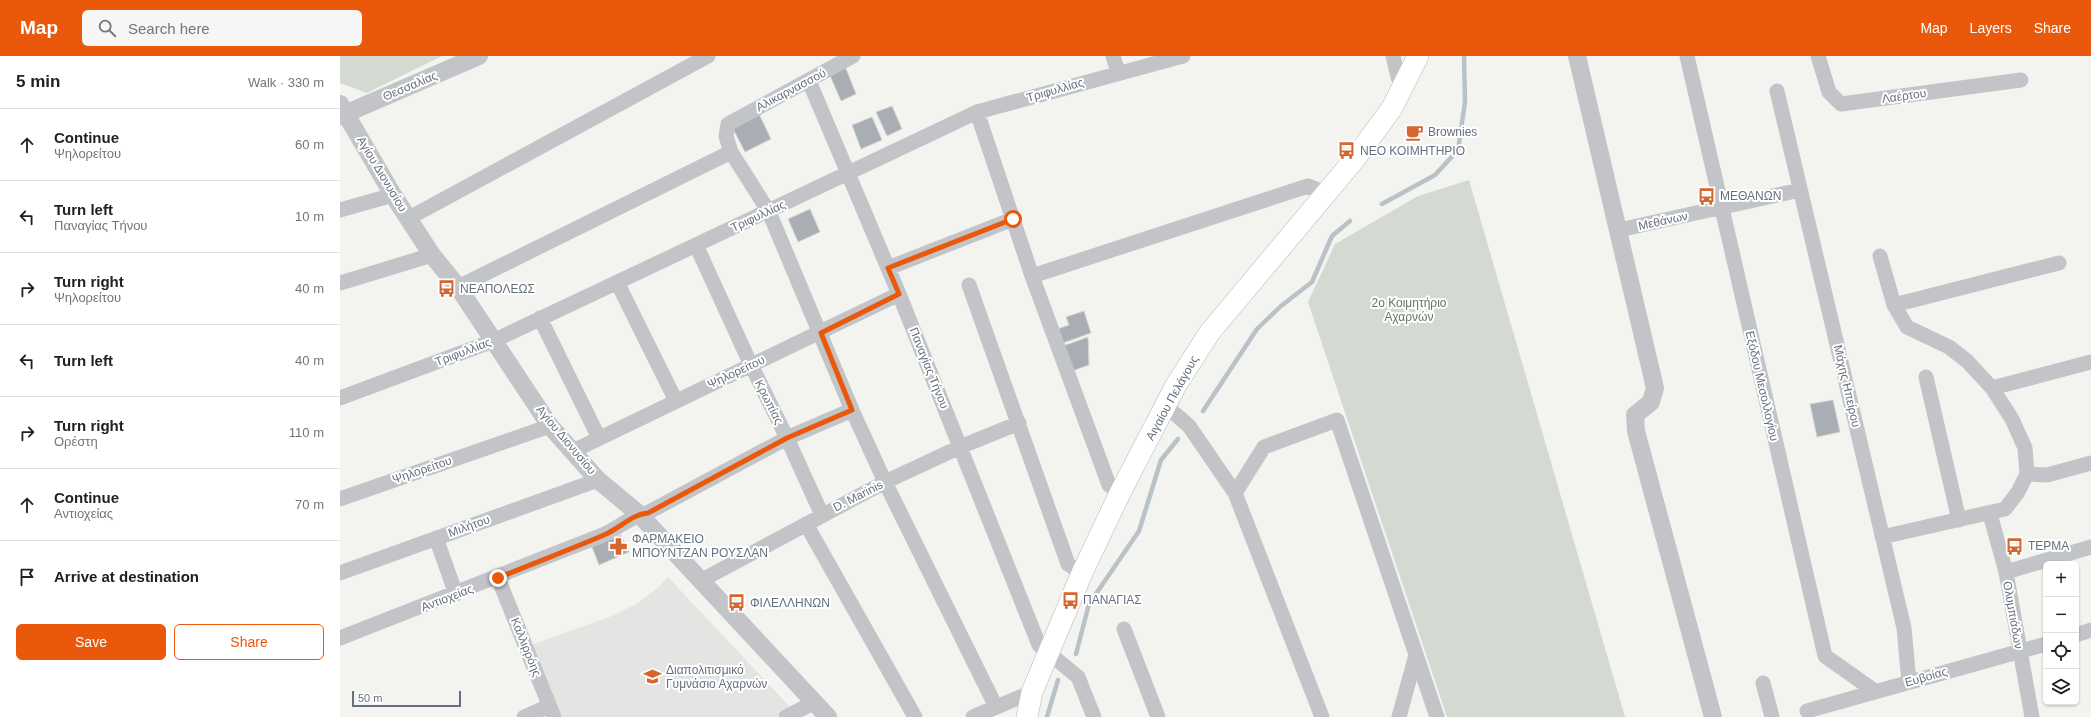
<!DOCTYPE html>
<html lang="en">
<head>
<meta charset="utf-8">
<style>
  :root { --surface:#fff; --page:#f6f6f6; --text:#202124; --muted:#757577; --line:#e0e0e0; --accent:#ea580c }
  body { margin:0; font-family:Arial,sans-serif; background:var(--page); color:var(--text) }
  .controls { position:absolute; right:12px; bottom:12px; display:grid; overflow:hidden; border-radius:6px; box-shadow:0 1px 3px #0004 }
  .controls button { width:36px; height:36px; display:grid; place-items:center; padding:0; border:0; border-bottom:1px solid var(--line); background:var(--surface); color:var(--text); font:20px sans-serif }
  .scale { position:absolute; left:12px; bottom:10px; width:109px; box-sizing:border-box; padding-left:4px; border:2px solid #65717f; border-top:0; font-size:11px; line-height:14px; white-space:nowrap; color:#65717f; -webkit-text-stroke:3px #fff; paint-order:stroke }
  .stop { position:absolute; width:12px; height:12px; margin:-9px; border:3px solid #ea580c; border-radius:50%; background:#fff }
  .stop.end { background:#ea580c; border-color:#fff; box-shadow:0 1px 4px #0008 }
  .list { margin:0; padding:0; list-style:none }
  h2 { display:flex; justify-content:space-between; align-items:center; height:52px; margin:0; padding:0 16px; font-size:17px }
  h2 small { font-size:13px; font-weight:400; color:var(--muted) }
  .list li { display:grid; grid-template-columns:26px 1fr auto; gap:12px; align-items:center; box-sizing:border-box; height:72px; padding:0 16px; border-top:1px solid var(--line) }
  .list b { display:block; font-size:15px; white-space:nowrap }
  .list p { margin:0; font-size:13px; white-space:nowrap; color:var(--muted) }
  .list em { font-size:13px; font-style:normal; color:var(--muted) }
  .actions { display:flex; gap:8px; padding:12px 16px }
  .actions a { flex:1; padding:9px 0; border:1px solid var(--accent); border-radius:6px; text-align:center; font-size:14px; color:var(--accent) }
  .actions .main { background:var(--accent); color:#fff }
  .icon { flex:none; width:22px; height:22px; fill:none; stroke:currentColor; stroke-width:2; stroke-linecap:round; stroke-linejoin:round }
  .map { position:relative; flex:none; width:1751px; height:661px; overflow:hidden }
  header { display:flex; align-items:center; gap:24px; box-sizing:border-box; height:56px; padding:0 20px; background:var(--accent); color:#fff }
  header strong { font-size:19px }
  nav { display:flex; gap:22px; margin-inline-start:auto; font-size:14px }
  .search { width:280px; height:36px; background:var(--page); display:flex; align-items:center; gap:10px; box-sizing:border-box; padding:0 14px; border-radius:6px; color:var(--muted); font-size:15px }
  main { display:flex }
  aside { flex:1; background:var(--surface) }
  .map>svg:first-child { display:block }
  .built { fill:#e4e5e3 }
  .green { fill:#d4dad1 }
  .lines { fill:none; stroke-linecap:round; stroke-linejoin:round }
  .stream { stroke:#b9c2c7; stroke-width:4.5 }
  .building { fill:#a8aeb4; stroke:#d5d5d3 }
  .secondary-casing { stroke:#b2b6ba; stroke-width:22 }
  .minor { stroke:#c2c4c8; stroke-width:15 }
  .tertiary { stroke:#c2c4c8; stroke-width:18 }
  .secondary { stroke:#fff; stroke-width:21 }
  .route { stroke:#ea580c; stroke-width:5 }
  .labels { text-anchor:middle; dominant-baseline:central; stroke-width:4; stroke-linejoin:round; paint-order:stroke }
  .street-label { font-size:12px; fill:#65717f; stroke:#fff }
  .poi-label { font-size:12px; fill:#65717f; stroke:#fff; text-anchor:start }
  .park-label { font-size:12px; fill:#657663; stroke:#fff }
</style>
</head>
<body>
<header>
<strong>Map</strong>
<div class="search"><svg class="icon" aria-label="search" viewBox="0 0 24 24"><circle cx="10" cy="10" r="6"/><path d="M15 15l6 6"/></svg>Search here</div>
<nav><a>Map</a><a>Layers</a><a>Share</a></nav>
</header>
<main>
<aside>
<h2>5 min<small>Walk · 330 m</small></h2>
<ul class="list">
<li><svg class="icon" aria-label="ahead" viewBox="0 0 24 24"><path d="M12 20V5M6 11l6-6 6 6"/></svg><div><b>Continue</b><p>Ψηλορείτου</p></div><em>60 m</em></li>
<li><svg class="icon" aria-label="left" viewBox="0 0 24 24"><path d="M17 20v-9H6M10 6l-5 5 5 5"/></svg><div><b>Turn left</b><p>Παναγίας Τήνου</p></div><em>10 m</em></li>
<li><svg class="icon" aria-label="right" viewBox="0 0 24 24"><path d="M7 20v-9h11M14 6l5 5-5 5"/></svg><div><b>Turn right</b><p>Ψηλορείτου</p></div><em>40 m</em></li>
<li><svg class="icon" aria-label="left" viewBox="0 0 24 24"><path d="M17 20v-9H6M10 6l-5 5 5 5"/></svg><div><b>Turn left</b></div><em>40 m</em></li>
<li><svg class="icon" aria-label="right" viewBox="0 0 24 24"><path d="M7 20v-9h11M14 6l5 5-5 5"/></svg><div><b>Turn right</b><p>Ορέστη</p></div><em>110 m</em></li>
<li><svg class="icon" aria-label="ahead" viewBox="0 0 24 24"><path d="M12 20V5M6 11l6-6 6 6"/></svg><div><b>Continue</b><p>Αντιοχείας</p></div><em>70 m</em></li>
<li><svg class="icon" aria-label="arrive" viewBox="0 0 24 24"><path d="M6 21V4h12l-3 4 3 4H6"/></svg><div><b>Arrive at destination</b></div></li>
</ul>
<div class="actions"><a class="main">Save</a><a>Share</a></div>
</aside>
<div class="map">
<svg width="1751" height="661" viewBox="0 0 1751 661">
  <rect width="100%" height="100%" fill="#f3f4f0"/>
  <path class="built" d="M328,521L452,653L436,661H221L191,589L272,560L296,548L319,531Z"/>
  <path class="green" d="M0,0H102L27,37L0,27Z
    M1129,124L1285,661H1107L968,246L995,188L1078,140Z"/>
  <g class="lines">
    <path class="stream" d="M1042,148L1095,119L1118,94L1125,46L1124,0
      M863,355L917,273L941,250L972,226L992,180L1010,165
      M736,598L749,548L799,475L821,404L838,383
      M707,661L718,624"/>
  </g>
  <path class="building" d="M505,10L516,38L501,45L489,17Z
    M552,50L562,73L547,80L536,56Z
    M419,58L431,83L405,96L392,71Z
    M532,61L542,84L521,93L512,69Z
    M470,153L480,176L458,186L448,163Z
    M744,255L751,277L720,288L715,274L729,269L726,261Z
    M748,281L749,309L732,315L723,290Z
    M1493,344L1500,376L1477,381L1470,348Z
    M281,479L289,496L259,509L252,491Z"/>
  <g class="lines">
    <defs>
      <path id="secondary" d="M687,661L692,636L742,517L781,435L836,329L870,276L1014,104L1052,52L1078,0"/>
    </defs>
    <use href="#secondary" class="secondary-casing"/>
    <path class="minor" d="M513,0L388,68L386,80L391,96L429,156L512,354L545,426L656,651
      M773,0L778,16
      M1053,0L1058,21L1066,24
      M1347,0L1485,600L1536,636
      M1478,0L1489,36L1501,48L1681,24
      M469,25L559,238L699,589L738,621L754,661
      M1437,35L1564,572L1569,626
      M637,56L692,220L769,429L781,435
      M0,154L53,139
      M69,162L368,0
      M1279,174L1460,134
      M356,189L411,309L447,382L482,459
      M1540,200L1554,249L1567,271L1609,291L1627,305L1652,332L1672,363L1685,392L1687,418L1678,436L1665,453L1542,481
      M548,212L673,163
      M692,220L968,130L988,138
      M277,226L336,345
      M0,227L92,199
      M629,229L728,508L742,517
      M118,231L391,96
      M1554,249L1719,207
      M200,262L259,382
      M1586,321L1619,464
      M1652,332L1751,306
      M0,342L153,285L637,56L843,0
      M826,350L849,370L895,437
      M233,395L559,238
      M1687,418L1707,419L1751,407
      M0,443L210,370
      M1650,458L1666,516L1692,661
      M466,468L575,661
      M96,482L116,538
      M1666,516L1751,491
      M0,517L258,424
      M158,522L214,661
      M362,524L545,426L620,391L679,367
      M784,573L818,661
      M1736,579L1751,574
      M0,582L265,478C277,472 296,458 307,457L447,382L512,354
      M1423,627L1432,661
      M1467,655L1706,588
      M184,661L209,650
      M446,661L475,646
      M633,661L692,636
      M982,661L895,437L924,391L997,364L1097,661
      M1059,661L1076,599"/>
    <path class="tertiary" d="M1237,0L1315,332L1311,346L1295,359L1296,375L1373,661
      M0,48L53,139L92,199L118,231L210,370L258,424L299,458L488,661
      M0,60L139,0"/>
    <use href="#secondary" class="secondary"/>
  </g>
  <g class="lines">
    <path class="route" d="M158,522C194,507 229,494 264,479C279,473 292,458 308,457L447,382L512,354L481,277L559,238L548,212L673,163"/>
  </g>
  <defs>
    <symbol id="cafe-bare" viewBox="-9 -9 18 18"><path d="M-5.5-4.5H6V0H3Q3 3.5 0 3.5H-2.5Q-5.5 3.5-5.5 0ZM3-3.2v2h1.7v-2ZM-6 4.5H4V6H-6Z" fill="#d5662f" stroke="#fff" stroke-width="2.5" paint-order="stroke"/></symbol>
    <symbol id="bus-bare" viewBox="-9 -9 18 18"><path d="M-5-6H5V4H4V6H2V4H-2V6H-4V4H-5ZM-3.5-4V0h7V-4ZM-3.5 1.2v1.5H-2V1.2ZM2 1.2v1.5H3.5V1.2Z" fill="#d5662f" stroke="#fff" stroke-width="2.5" paint-order="stroke"/></symbol>
    <symbol id="pharmacy-bare" viewBox="-9 -9 18 18"><path d="M-2-6h4v4h4v4h-4v4h-4v-4h-4v-4h4Z" fill="#d5662f" stroke="#fff" stroke-width="2.5" paint-order="stroke"/></symbol>
    <symbol id="school-bare" viewBox="-9 -9 18 18"><path d="M0-5L7-2L0 1L-7-2ZM-4 1L0 2.5L4 1V4Q0 6-4 4Z" fill="#d5662f" stroke="#fff" stroke-width="2.5" paint-order="stroke"/></symbol>
  </defs>
  <g fill-rule="evenodd">
    <use href="#cafe-bare" x="1062" y="64" width="25" height="25"/>
    <use href="#bus-bare" x="994" y="82" width="25" height="25"/>
    <use href="#bus-bare" x="1354" y="128" width="25" height="25"/>
    <use href="#bus-bare" x="94" y="220" width="25" height="25"/>
    <use href="#pharmacy-bare" x="266" y="478" width="25" height="25"/>
    <use href="#bus-bare" x="1662" y="478" width="25" height="25"/>
    <use href="#bus-bare" x="718" y="532" width="25" height="25"/>
    <use href="#bus-bare" x="384" y="534" width="25" height="25"/>
    <use href="#school-bare" x="300" y="608" width="25" height="25"/>
  </g>
  <g class="labels">
    <g class="street-label">
      <text transform="translate(70 30) rotate(-23)">Θεσσαλίας</text>
      <text transform="translate(451 34) rotate(-28)">Αλικαρνασσού</text>
      <text transform="translate(715 34) rotate(-16)">Τριφυλλίας</text>
      <text transform="translate(1564 40) rotate(-8)">Λαέρτου</text>
      <text transform="translate(42 118) rotate(59)">Αγίου Διονυσίου</text>
      <text transform="translate(418 160) rotate(-25)">Τριφυλλίας</text>
      <text transform="translate(1323 165) rotate(-12)">Μεθάνων</text>
      <text transform="translate(123 296) rotate(-21)">Τριφυλλίας</text>
      <text transform="translate(589 312) rotate(68)">Παναγίας Τήνου</text>
      <text transform="translate(396 316) rotate(-25)">Ψηλορείτου</text>
      <text transform="translate(1422 330) rotate(77)">Εξόδου Μεσολλογίου</text>
      <text transform="translate(1507 330) rotate(77)">Μάχης Ηπείρου</text>
      <text transform="translate(832 342) rotate(-61)">Αιγαίου Πελάγους</text>
      <text transform="translate(429 346) rotate(63)">Κρωπίας</text>
      <text transform="translate(226 384) rotate(50)">Αγίου Διονυσίου</text>
      <text transform="translate(82 414) rotate(-19)">Ψηλορείτου</text>
      <text transform="translate(518 440) rotate(-27)">D. Marinis</text>
      <text transform="translate(129 470) rotate(-20)">Μιλήτου</text>
      <text transform="translate(107 542) rotate(-21)">Αντιοχείας</text>
      <text transform="translate(1673 559) rotate(80)">Ολυμπιάδων</text>
      <text transform="translate(186 591) rotate(68)">Καλλιρρόης</text>
      <text transform="translate(1586 621) rotate(-16)">Ευβοίας</text>
    </g>
    <g class="poi-label">
      <text x="1088" y="76">Brownies</text>
      <text x="1020" y="95">ΝΕΟ ΚΟΙΜΗΤΗΡΙΟ</text>
      <text x="1380" y="140">ΜΕΘΑΝΩΝ</text>
      <text x="120" y="233">ΝΕΑΠΟΛΕΩΣ</text>
      <text x="292" y="483">ΦΑΡΜΑΚΕΙΟ<tspan x="292" dy="14">ΜΠΟΥΝΤΖΑΝ ΡΟΥΣΛΑΝ</tspan></text>
      <text x="1688" y="490">ΤΕΡΜΑ</text>
      <text x="743" y="544">ΠΑΝΑΓΙΑΣ</text>
      <text x="410" y="547">ΦΙΛΕΛΛΗΝΩΝ</text>
      <text x="326" y="614">Διαπολιτισμικό<tspan x="326" dy="14">Γυμνάσιο Αχαρνών</tspan></text>
    </g>
    <g class="park-label">
      <text x="1069" y="247">2ο Κοιμητήριο<tspan x="1069" dy="14">Αχαρνών</tspan></text>
    </g>
  </g>
</svg>
<div class="controls">
<button>+</button>
<button>−</button>
<button><svg class="icon" aria-label="locate" viewBox="0 0 24 24"><circle cx="12" cy="12" r="6"/><path d="M12 2v4M12 18v4M2 12h4M18 12h4"/></svg></button>
<button><svg class="icon" aria-label="layers" viewBox="0 0 24 24"><path d="M12 4l9 5-9 5-9-5zM3 14l9 5 9-5"/></svg></button>
</div>
<div class="scale">50 m</div>
<div class="stop" style="left:673px;top:163px"></div>
<div class="stop end" style="left:158px;top:522px"></div>
</div>
</main>
</body>
</html>
